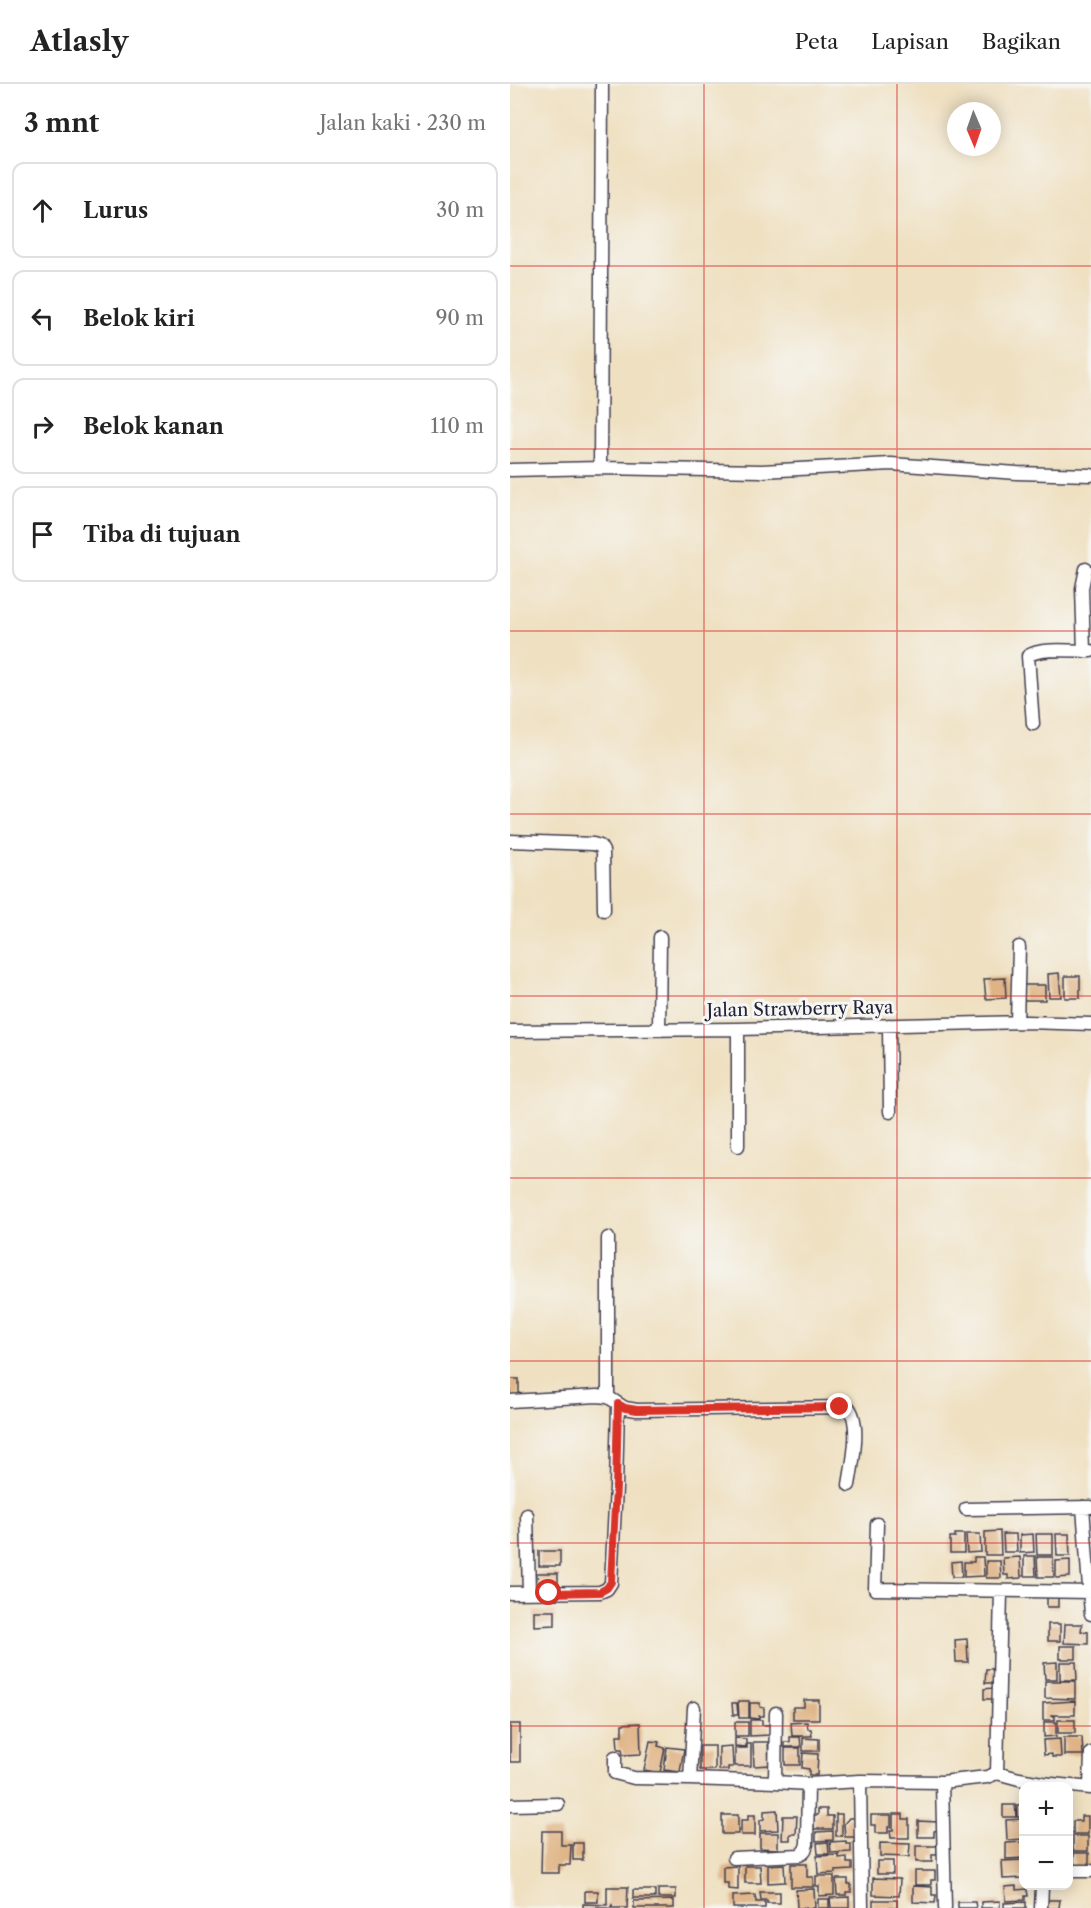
<!DOCTYPE html>
<html lang="id">
<head>
<meta charset="utf-8">
<style>
  :root { --surface:#fff; --page:#f6f6f6; --text:#222; --muted:#767676; --line:#e0e0e0 }
  body { margin:0; font-family:"Libre Caslon Text",serif; background:var(--page); color:var(--text) }
  .controls { position:absolute; right:18px; bottom:18px; display:grid; overflow:hidden; border-radius:12px; box-shadow:0 3px 15px #0003 }
  .controls button { width:54px; height:54px; display:grid; place-items:center; padding:0; border:0; border-bottom:2px solid var(--line); background:var(--surface); color:var(--text); font:30px sans-serif }
  .compass { position:absolute; left:437px; top:18px; width:54px; height:54px; border-radius:50%; background:var(--surface); box-shadow:0 3px 15px #0003; rotate:178deg }
  .stop { position:absolute; width:18px; height:18px; margin:-14px; border:4px solid #d93025; border-radius:50%; background:#fff }
  .stop.end { background:#d93025; border-color:#fff; box-shadow:0 2px 6px #0008 }
  .list { margin:0; padding:0; list-style:none }
  h2 { display:flex; justify-content:space-between; align-items:center; height:78px; margin:0; padding:0 24px; font-size:26px }
  h2 small { font-size:20px; font-weight:400; color:var(--muted) }
  .list li { display:grid; grid-template-columns:39px 1fr auto; gap:18px; align-items:center; box-sizing:border-box; height:96px; margin:0 12px 12px; padding:0 12px; border:2px solid var(--line); border-radius:12px }
  .list b { display:block; font-size:22px; white-space:nowrap }
  .list em { font-size:20px; font-style:normal; color:var(--muted) }
  .icon { flex:none; width:33px; height:33px; fill:none; stroke:currentColor; stroke-width:2; stroke-linecap:round; stroke-linejoin:round }
  .map { position:relative; flex:none; width:581px; height:1824px; overflow:hidden }
  header { display:flex; align-items:center; gap:36px; box-sizing:border-box; height:84px; padding:0 30px; background:var(--surface); border-bottom:2px solid var(--line) }
  header strong { font-size:28px }
  nav { display:flex; gap:33px; margin-inline-start:auto; font-size:21px }
  main { display:flex }
  aside { flex:1; background:var(--surface) }
  .map>svg:first-child { display:block }
  .building { fill:#dfb385 }
  .lines { fill:none; stroke-linecap:round; stroke-linejoin:round }
  .minor-casing { stroke:#413e4f; stroke-width:15 }
  .minor { stroke:#fff; stroke-width:12 }
  .route { stroke:#d93025; stroke-width:8 }
  .grid { fill:none; stroke:#d62828; stroke-width:1.5; stroke-opacity:0.55 }
  .labels { text-anchor:middle; dominant-baseline:central; stroke-width:6; stroke-linejoin:round; paint-order:stroke }
  .street-label { font-size:18px; fill:#22223b; stroke:#f6f6f2 }
</style>
</head>
<body>
<header>
<strong>Atlasly</strong>
<nav><a>Peta</a><a>Lapisan</a><a>Bagikan</a></nav>
</header>
<main>
<aside>
<h2>3 mnt<small>Jalan kaki · 230 m</small></h2>
<ul class="list">
<li><svg class="icon" aria-label="ahead" viewBox="0 0 24 24"><path d="M12 20V5M6 11l6-6 6 6"/></svg><div><b>Lurus</b></div><em>30 m</em></li>
<li><svg class="icon" aria-label="left" viewBox="0 0 24 24"><path d="M17 20v-9H6M10 6l-5 5 5 5"/></svg><div><b>Belok kiri</b></div><em>90 m</em></li>
<li><svg class="icon" aria-label="right" viewBox="0 0 24 24"><path d="M7 20v-9h11M14 6l5 5-5 5"/></svg><div><b>Belok kanan</b></div><em>110 m</em></li>
<li><svg class="icon" aria-label="arrive" viewBox="0 0 24 24"><path d="M6 21V4h12l-3 4 3 4H6"/></svg><div><b>Tiba di tujuan</b></div></li>
</ul>
</aside>
<div class="map">
<svg width="581" height="1824" viewBox="0 0 581 1824">
  <rect width="100%" height="100%" fill="#f6f6f2"/>
  <filter id="ink" filterUnits="userSpaceOnUse"><feTurbulence type="fractalNoise" baseFrequency=".0167" numOctaves="2"/><feDisplacementMap in="SourceGraphic" scale="12" xChannelSelector="R" yChannelSelector="G"/><feConvolveMatrix kernelMatrix="1 2 1 2 8 2 1 2 1" color-interpolation-filters="sRGB"/></filter>
  <filter id="wash" filterUnits="userSpaceOnUse"><feTurbulence type="fractalNoise" baseFrequency=".008" numOctaves="4" result="noise"/><feDisplacementMap in="SourceGraphic" scale="24" xChannelSelector="R" yChannelSelector="G"/><feGaussianBlur stdDeviation="1.35" result="paint"/><feColorMatrix in="noise" values="0 0 0 0 0 0 0 0 0 0 0 0 0 0 0 0 0 1.4 0 .05"/><feComposite in="paint" operator="in"/></filter>
  <g filter="url(#wash)">
    <rect width="100%" height="100%" fill="#efe0c1"/>
    <g id="blocks">
      <path class="building" d="M549,889L551,913H539L538,890Z
        M555,892H570V914H555Z
        M495,894L496,914L476,915L474,895Z
        M514,901H535V916H513Z
        M0,1295H9V1315H0Z
        M490,1447L491,1471H475V1448Z
        M445,1450H454V1469H440V1453H445Z
        M456,1450H470L471,1468L457,1469Z
        M493,1450H506L507,1468H494Z
        M523,1450L524,1468L510,1469V1451Z
        M526,1450H543V1471H527Z
        M546,1450H559L560,1472H547Z
        M29,1467H50V1482H29Z
        M514,1472H525L526,1492H514Z
        M464,1473H473L474,1492L454,1493V1478H464Z
        M510,1473L511,1494L498,1495V1491H494L493,1474Z
        M527,1473H543L544,1493H528Z
        M560,1476V1493L546,1494V1477Z
        M451,1477L452,1493H442L441,1478Z
        M476,1477H490L491,1494H476Z
        M27,1489H48V1504H28Z
        M537,1513H548V1523H537Z
        M24,1527H45V1541L24,1542Z
        M538,1540H550V1557H538Z
        M555,1540H572L571,1547L578,1548V1560L554,1559Z
        M457,1555L458,1578H446L445,1556Z
        M550,1562H566V1575H550Z
        M547,1578V1595H535L534,1579Z
        M550,1578H566L567,1596H550Z
        M476,1585H485V1599H475Z
        M535,1597H565V1615L535,1614Z
        M483,1604V1615H474V1605Z
        M294,1616H309V1635H283V1623H294Z
        M228,1617H239V1634H229Z
        M565,1617V1631H542L545,1633V1636H533V1619Z
        M222,1619H227L228,1631H223Z
        M240,1619H250V1623L254,1624V1632H249V1635L240,1634Z
        M240,1636H252V1641H260V1651L240,1652Z
        M548,1636H565V1649H548Z
        M225,1638H238V1652H225Z
        M297,1638L298,1645H301L302,1652H282L281,1639Z
        M534,1638H546V1652L534,1653Z
        M130,1639L131,1670L113,1671L112,1665H108L107,1651H112V1640Z
        M0,1640H10V1678H0Z
        M280,1653H290L291,1663H274V1658H280Z
        M554,1653H572L573,1671H554Z
        M225,1654L236,1655V1663L225,1662Z
        M293,1654L309,1655V1667H293Z
        M550,1655L551,1673H542V1670L534,1671L533,1656Z
        M140,1657L149,1658L148,1662L155,1664L150,1689L134,1686Z
        M243,1658H258L259,1681L244,1682Z
        M237,1660H241V1682H225V1664H237Z
        M190,1662H205V1686H190Z
        M222,1662L223,1683H218V1686H209V1663Z
        M157,1663L174,1665L170,1688L154,1686Z
        M275,1664H290V1681H275Z
        M293,1669L308,1670L307,1691H299V1685L292,1684Z
        M493,1721H505L506,1733H493Z
        M507,1721H514V1733H507Z
        M308,1725H317V1732H323V1745H304V1731H308Z
        M267,1726L268,1746L250,1747V1736L254,1735V1727Z
        M326,1730H332V1752H326Z
        M383,1730H393V1735H399V1754H381L380,1746H383Z
        M212,1731H228V1750H212Z
        M238,1731H245V1751H231V1736H238Z
        M361,1731H381V1743H378V1749H365V1741H361Z
        M273,1732H287L286,1750H280V1756H272Z
        M571,1732H578V1750H563V1737H571Z
        M339,1734H348V1753H335L334,1740Z
        M514,1735V1755L497,1756L496,1736Z
        M408,1737L428,1738V1746L424,1747V1753H408Z
        M32,1747H51V1761H61L60,1781H49V1789H31Z
        M323,1747V1756L306,1757V1748Z
        M250,1749H268V1765L250,1764Z
        M563,1752H578V1767H563Z
        M336,1757V1760H341V1768L321,1769L320,1758Z
        M318,1758L319,1770H308L307,1759Z
        M514,1758V1774L496,1775V1759Z
        M63,1759H73V1776H63Z
        M370,1759L400,1760L399,1773L370,1772Z
        M406,1762H427V1771H422V1778H406Z
        M564,1769H579V1783H564Z
        M329,1771V1774L337,1773V1779H342V1786L325,1787V1789L308,1790L307,1772Z
        M514,1776V1794L493,1795L492,1777Z
        M367,1777H383V1790H367Z
        M274,1780L275,1798L258,1799V1781Z
        M281,1780H297V1793H303V1803H281Z
        M228,1782V1806L218,1805V1799H213V1783Z
        M235,1782H250L251,1799H235Z
        M405,1787H425V1796H421V1801H405Z
        M306,1792H324V1811L309,1812V1802H306Z
        M363,1794L390,1795L389,1812L363,1811Z
        M326,1795H338V1800H341V1808H336V1811H327Z
        M403,1802L422,1803V1811H426L425,1819L403,1818Z
        M506,1802V1806L517,1805L518,1812H515V1816L496,1817L495,1803Z
        M97,1803H118L117,1824H102V1820L101,1824H73V1820L97,1821Z
        M148,1805H166V1814H148Z
        M304,1805L305,1824H287L286,1806Z
        M123,1806H145V1814H123Z
        M75,1807H88V1818H75Z
        M250,1808H270V1819H257V1816H251Z
        M245,1811L246,1818H255V1824H223V1812Z
        M339,1813V1824H321L320,1814Z
        M308,1815H319V1824H308Z
        M164,1816V1824H124V1817Z
        M363,1816H387V1824H363Z
        M536,1816H550L549,1824H535Z
        M490,1817V1824H471V1818Z
        M448,1818H465L466,1824H448Z
        M516,1818V1824H494V1819Z"/>
    </g>
  </g>
  <g filter="url(#ink)">
    <use href="#blocks" fill-opacity="0" stroke="#413e4f" stroke-width="1.5"/>
    <g class="lines">
      <defs>
        <path id="minor" d="M90,384L92,0
          M0,386L90,384L252,387L381,380L507,389L581,391
          M574,567L572,504L576,485
          M523,640L518,572C530,563 565,567 581,567
          M0,757L83,760L90,762L93,767L94,826
          M507,938L509,863
          M379,941L380,1028
          M149,946L150,853
          M0,947L228,945L517,938L581,940
          M228,1062V945
          M98,1154V1313
          M0,1317L87,1312L98,1313L115,1324L127,1326L338,1323C352,1339 342,1381 339,1401
          M573,1423L581,1530
          M456,1425L581,1423
          M17,1431L19,1508
          M367,1440L365,1505L581,1508
          M0,1509L90,1508L97,1505L101,1499L106,1403L108,1320
          M184,1624L180,1695L265,1698
          M266,1629L265,1698L298,1700
          M105,1673V1689L124,1694L180,1695
          M487,1689L491,1507
          M432,1698L477,1693L487,1689L509,1695L532,1699
          M532,1702V1699L581,1704
          M580,1704L581,1669
          M0,1721L48,1720
          M224,1774L290,1771L295,1766L297,1760L298,1700L350,1697
          M558,1787H581
          M352,1824L350,1697L432,1698L435,1824
          M531,1824L532,1802"/>
      </defs>
      <use href="#minor" class="minor-casing"/>
      <use href="#minor" class="minor"/>
    </g>
  </g>
  <g class="lines" filter="url(#ink)">
    <path class="route" d="M39,1509L90,1508L97,1504L101,1498L106,1403L108,1320L115,1324L127,1326L330,1323"/>
  </g>
  <path class="grid" d="M194,0V1824M387,0V1824M0,182H581M0,365H581M0,547H581M0,730H581M0,912H581M0,1094H581M0,1277H581M0,1459H581M0,1642H581"/>
  <g class="labels">
    <g class="street-label">
      <text transform="translate(290 925) rotate(-1)">Jalan Strawberry Raya</text>
    </g>
  </g>
</svg>
<div class="controls">
<button>+</button>
<button>−</button>
</div>
<svg class="compass" viewBox="-18 -18 36 36"><path d="M0-13l5 13h-10z" fill="#e53935"/><path d="M0 13l5-13h-10z" fill="#767676"/></svg>
<div class="stop" style="left:39px;top:1509px"></div>
<div class="stop end" style="left:330px;top:1323px"></div>
</div>
</main>
</body>
</html>
